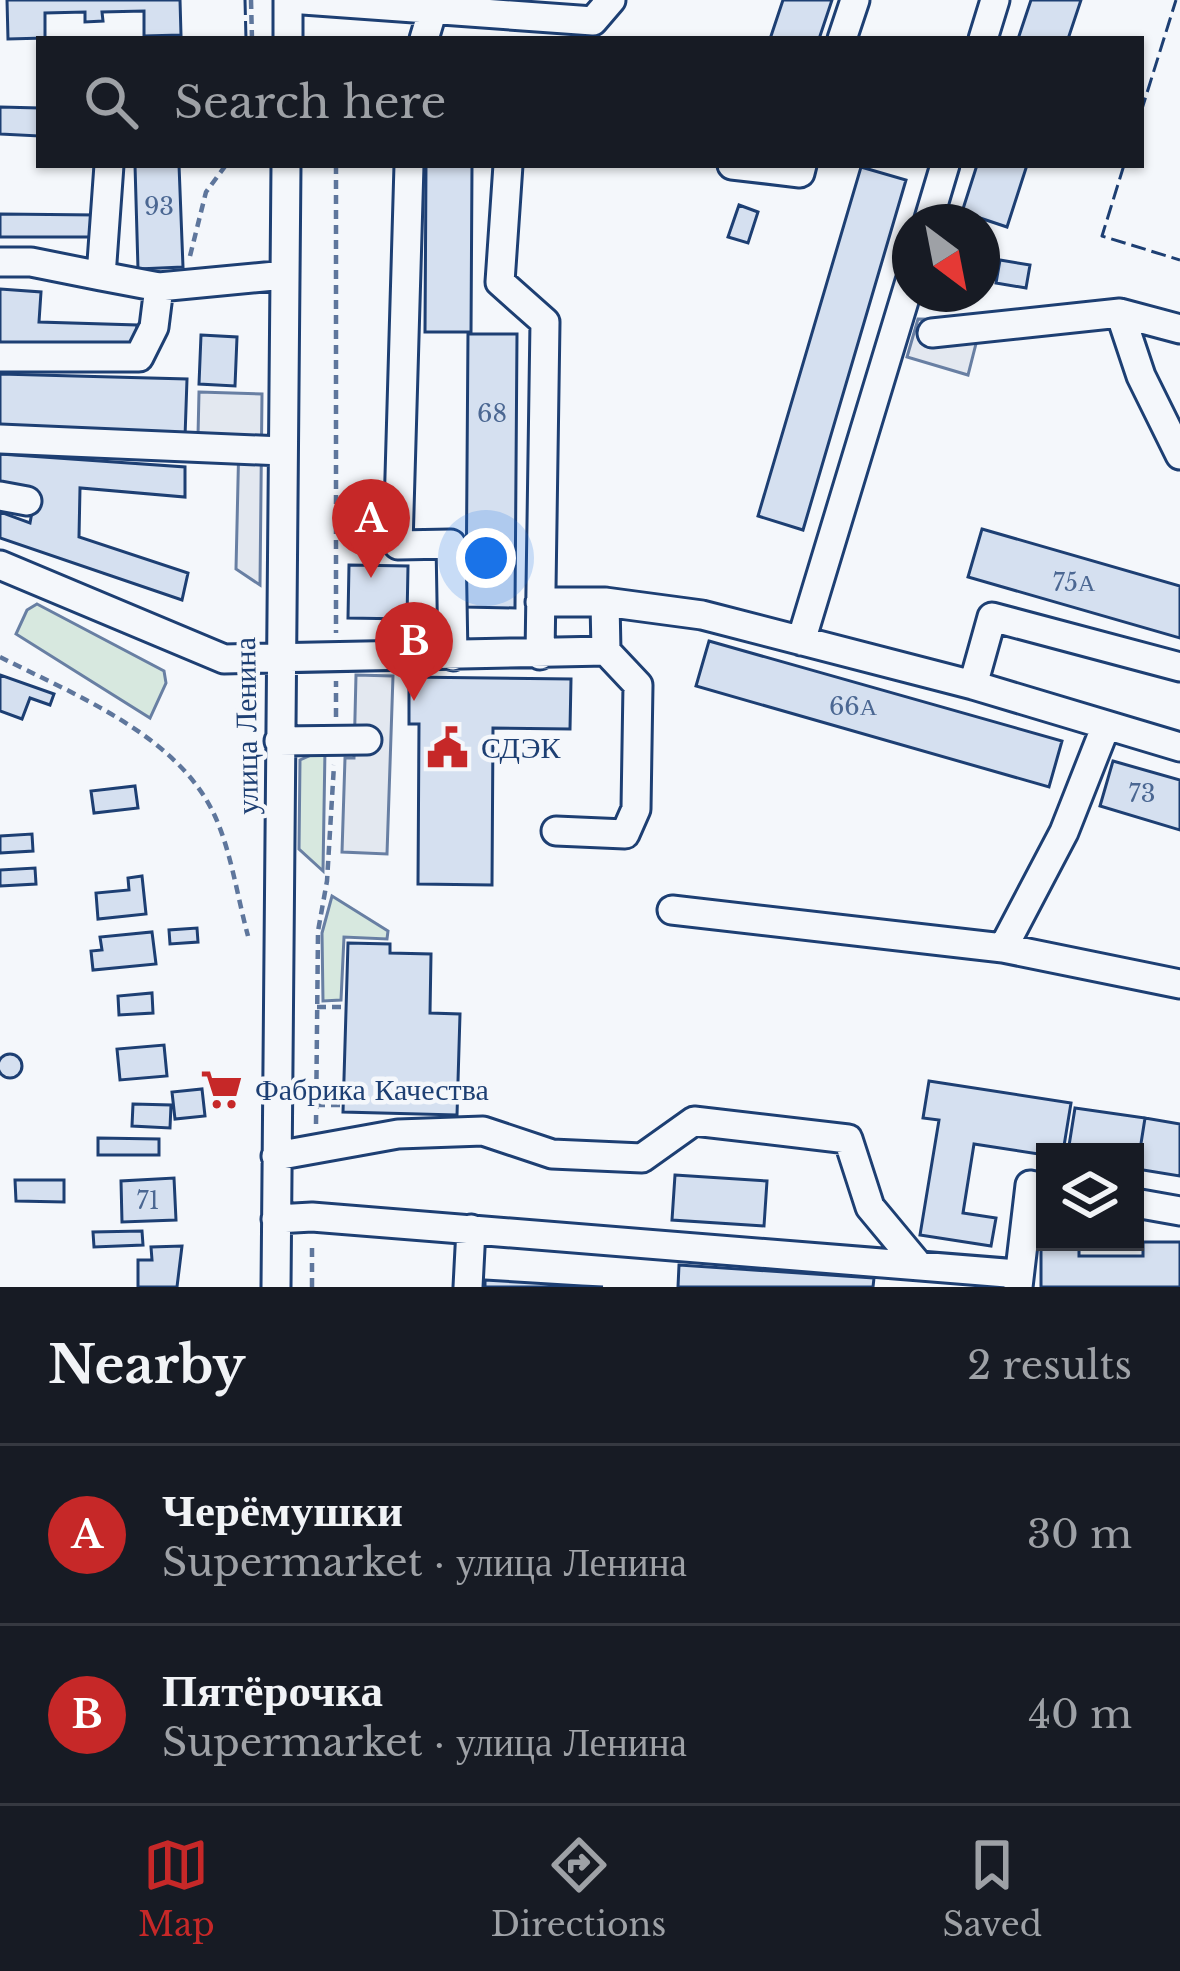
<!DOCTYPE html>
<html lang="en">
<head>
<meta charset="utf-8">
<style>
  :root { --surface:#171b24; --page:#20242c; --text:#f1f3f6; --muted:#9ea1a6; --line:#363941; --accent:#c62828 }
  body { margin:0; font-family:"Libre Baskerville",serif; background:var(--page); color:var(--text) }
  .controls { position:absolute; right:36px; bottom:36px; display:grid; overflow:hidden; border-radius:0px; box-shadow:0 3px 9px #0004 }
  .controls button { width:108px; height:108px; display:grid; place-items:center; padding:0; border:0; border-bottom:3px solid var(--line); background:var(--surface); color:var(--text); font:60px sans-serif }
  .compass { position:absolute; left:892px; top:204px; width:108px; height:108px; border-radius:50%; background:var(--surface); box-shadow:0 3px 9px #0004; rotate:148deg }
  .you { position:absolute; left:486px; top:558px; width:42px; height:42px; margin:-30px; border:9px solid #fff; border-radius:50%; background:#1a73e8; box-shadow:0 0 0 18px #1a73e833 }
  .badge { display:grid; place-items:center; width:78px; height:78px; border-radius:50%; background:var(--accent); color:#fff; font-size:39px; font-weight:700 }
  .pin { position:absolute; translate:-50% -99px; filter:drop-shadow(0 3px 6px #0008) }
  .pin::after { content:''; position:absolute; top:63px; width:42px; height:36px; background:inherit; clip-path:polygon(0 0,100% 0,50% 100%) }
  .list { margin:0; padding:0; list-style:none }
  h2 { display:flex; justify-content:space-between; align-items:center; height:156px; margin:0; padding:0 48px; font-size:51px }
  h2 small { font-size:39px; font-weight:400; color:var(--muted) }
  .list li { display:grid; grid-template-columns:78px 1fr auto; gap:36px; align-items:center; box-sizing:border-box; height:180px; padding:0 48px; border-top:3px solid var(--line) }
  .list b { display:block; font-size:45px; white-space:nowrap }
  .list p { margin:0; font-size:39px; white-space:nowrap; color:var(--muted) }
  .list em { font-size:39px; font-style:normal; color:var(--muted) }
  .icon { flex:none; width:66px; height:66px; fill:none; stroke:currentColor; stroke-width:2; stroke-linecap:round; stroke-linejoin:round }
  .map { position:relative; flex:none; width:1180px; height:1287px; overflow:hidden }
  .search { position:absolute; background:var(--surface); box-shadow:0 3px 9px #0004; left:36px; right:36px; top:36px; height:132px; display:flex; align-items:center; gap:30px; box-sizing:border-box; padding:0 42px; border-radius:0px; color:var(--muted); font-size:45px }
  .sheet { height:516px; background:var(--surface) }
  nav { display:flex; justify-content:space-around; align-items:center; box-sizing:border-box; height:168px; border-top:3px solid var(--line); background:var(--surface); font-size:33px; color:var(--muted) }
  nav a { display:grid; justify-items:center; gap:6px }
  nav .on { color:var(--accent) }
  .map>svg:first-child { display:block }
  .green { fill:#d7e8df; stroke:#687fa3; stroke-width:3 }
  .parking { fill:#e3e8f0; stroke:#687fa3; stroke-width:3 }
  .building { fill:#d5e0f0; stroke:#1d3f73; stroke-width:3 }
  .lines { fill:none; stroke-linecap:round; stroke-linejoin:round }
  .minor-casing { stroke:#1d3f73; stroke-width:33 }
  .path { stroke:#5e769c; stroke-width:4.5; stroke-dasharray:9 6; stroke-linecap:butt }
  .minor { stroke:#f4f7fb; stroke-width:27 }
  .fence { stroke:#1d3f73; stroke-width:3; stroke-dasharray:15 6; stroke-linecap:butt }
  .labels { text-anchor:middle; dominant-baseline:central; stroke-width:9; stroke-linejoin:round; paint-order:stroke }
  .number-label { font-size:24px; fill:#4b6792 }
  .street-label { font-size:30px; fill:#1d3f73; stroke:#f4f7fb }
  .poi-label { font-size:30px; fill:#1d3f73; stroke:#f4f7fb; text-anchor:start }
</style>
</head>
<body>
<div class="map">
<svg width="1180" height="1287" viewBox="0 0 1180 1287">
  <rect width="100%" height="100%" fill="#f4f7fb"/>
  <path class="green" d="M37,604L164,671L166,683L150,718L16,634L27,610Z
    M325,749L323,871L299,849L300,760Z
    M332,896L388,931L387,939L344,937L341,1000L323,1001L322,933Z"/>
  <path class="parking" d="M918,319L982,320L968,375L907,357Z
    M199,392L262,394L260,585L236,569L239,438L198,436Z
    M356,675L393,676L387,854L342,852L345,758H354Z"/>
  <path class="building" d="M7,0H180L181,35L144,36V11L102,12L103,21L85,22V12L45,13V38L8,39Z
    M783,0H832L819,39H770Z
    M1031,0H1081L1068,39H1018Z
    M0,107L39,108V136L0,134Z
    M135,165H179L183,267L138,269Z
    M426,165H472L471,334H517L515,608L466,607L468,332H425Z
    M977,165H1027L1007,227L962,212Z
    M861,167L906,180L803,530L758,516Z
    M739,205L758,212L748,243L728,237Z
    M0,214L97,215V237H0Z
    M1000,260L1030,265L1026,288L996,283Z
    M0,289L41,292L39,322L137,325L136,351L0,345Z
    M201,335L237,337L235,386L199,384Z
    M0,374L187,379L185,437L0,431Z
    M0,454L185,467V497L80,488L79,537L188,573L182,600L0,538V512L30,523L36,490L0,486Z
    M982,529L1180,586V638L968,577Z
    M349,565L408,566L407,619L348,618Z
    M709,641L1062,741L1049,787L696,686Z
    M0,675L54,694L50,705L30,698L22,719L0,711Z
    M409,677L571,679L570,729L493,728L492,885L418,884L419,724H409Z
    M1113,761L1180,780V830L1100,806Z
    M135,786L138,808L94,813L91,791Z
    M32,834L33,851L0,853V836Z
    M35,868L36,884L0,886V870Z
    M142,876L146,914L98,919L96,893L129,890L128,878Z
    M197,928L198,942L170,944L169,930Z
    M152,932L156,964L93,970L91,951L102,950L100,937Z
    M348,943L390,944V953L431,954L430,1013L460,1014L457,1115L343,1112Z
    M152,993L153,1013L119,1015L118,996Z
    M164,1045L167,1076L120,1080L117,1049Z
    M-2 1066a12 12 0 1 1 24 0a12 12 0 1 1-24 0Z
    M929,1081L1071,1103L1063,1152L1045,1155L974,1144L963,1213L996,1218L991,1246L920,1235L939,1120L923,1118Z
    M202,1089L205,1116L175,1119L172,1092Z
    M133,1104L171,1105L170,1128L132,1126Z
    M1075,1108L1145,1118L1137,1169L1135,1152H1068Z
    M1145,1118L1180,1124V1176L1137,1169Z
    M98,1138L159,1139V1155H98Z
    M675,1175L767,1181L764,1226L672,1220Z
    M174,1178L176,1220L122,1222L121,1181Z
    M15,1180H64V1202L16,1201Z
    M142,1231L143,1245L94,1247L93,1232Z
    M1041,1240L1079,1242V1256H1143V1242H1180V1287H1041Z
    M182,1246L177,1287H138V1260H152L151,1247Z
    M679,1265L874,1278L873,1287H678Z
    M485,1280L582,1286L603,1287H485Z"/>
  <g class="lines">
    <defs>
      <path id="minor" d="M303,0L593,21L611,0
        M288,39V0
        M424,39L433,9
        M842,39L855,0
        M983,39L995,0
        M109,165L101,276L159,287L285,275
        M409,165L398,545L451,544L453,656
        M508,165L500,282L545,322L540,655
        M732,165L800,173L802,165
        M928,222L945,165
        M0,262H31L101,276
        M1180,329L1120,313L1141,376L1180,455
        M932,333L1120,313
        M0,357H139L154,327L159,287
        M0,439L282,451
        M0,496L27,501
        M0,565L224,659L606,651L605,602L702,615L973,685L1180,747
        M540,602H605
        M801,641L910,281
        M973,685L992,617L1180,667
        M279,741L367,740
        M556,831L625,834L636,809L638,685L606,651
        M672,910L1003,948L1180,984
        M1003,948L1064,832L1105,728
        M276,1156L398,1134L483,1131L552,1154L642,1158L694,1121L848,1139L870,1207L919,1266
        M1135,1203L1180,1211
        M276,1219L312,1217L1019,1274
        M276,1287L286,165
        M468,1287L471,1229
        M1018,1287L1030,1185L1045,1188"/>
    </defs>
    <use href="#minor" class="minor-casing"/>
    <path class="path" d="M251,0L252,39
      M336,165V633
      M190,256L206,192L226,165
      M0,657C73,694 175,734 213,812C231,849 237,896 248,936
      M336,717V681
      M317,1007H347
      M316,1105H343
      M316,1124L318,931L327,881L334,765
      M312,1287V1243"/>
    <use href="#minor" class="minor"/>
    <path class="fence" d="M245,0L246,39
      M1141,112L1176,0
      M1124,165L1102,236L1180,260"/>
  </g>
  <defs>
    <symbol id="civic-bare" viewBox="-9 -9 18 18"><path d="M-.6-6.5H3V-4.5H.6V-3L4-1V1h2V6H-6V1h2V-1L-.6-3ZM-1.2 2.5V6h2.4V2.5Z" fill="#c62828" stroke="#f4f7fb" stroke-width="2.5" paint-order="stroke"/></symbol>
    <symbol id="supermarket-bare" viewBox="-9 -9 18 18"><path d="M-6-5.5h2.5l.6 2H6L4.5 2H-2.5L-4.4-4H-6ZM-1.5 3.2a1.3 1.3 0 1 0 .1 0ZM3 3.2a1.3 1.3 0 1 0 .1 0Z" fill="#c62828" stroke="#f4f7fb" stroke-width="2.5" paint-order="stroke"/></symbol>
  </defs>
  <g fill-rule="evenodd">
    <use href="#civic-bare" x="418" y="718" width="59" height="59"/>
    <use href="#supermarket-bare" x="192" y="1060" width="59" height="59"/>
  </g>
  <g class="labels">
    <g class="number-label">
      <text x="159" y="206">93</text>
      <text x="492" y="413">68</text>
      <text x="1074" y="582">75А</text>
      <text x="853" y="706">66А</text>
      <text x="1142" y="793">73</text>
      <text x="148" y="1200">71</text>
    </g>
    <g class="street-label">
      <text transform="translate(246 726) rotate(-91)">улица Ленина</text>
    </g>
    <g class="poi-label">
      <text x="481" y="747">СДЭК</text>
      <text x="255" y="1089">Фабрика Качества</text>
    </g>
  </g>
</svg>
<div class="controls">
<button><svg class="icon" aria-label="layers" viewBox="0 0 24 24"><path d="M12 4l9 5-9 5-9-5zM3 14l9 5 9-5"/></svg></button>
</div>
<svg class="compass" viewBox="-18 -18 36 36"><path d="M0-13l5 13h-10z" fill="#e53935"/><path d="M0 13l5-13h-10z" fill="#9ea1a6"/></svg>
<div class="you"></div>
<div class="pin badge" style="left:371px;top:578px">A</div>
<div class="pin badge" style="left:414px;top:701px">B</div>
<div class="search"><svg class="icon" aria-label="search" viewBox="0 0 24 24"><circle cx="10" cy="10" r="6"/><path d="M15 15l6 6"/></svg>Search here</div>
</div>
<section class="sheet">
<h2>Nearby<small>2 results</small></h2>
<ul class="list">
<li><span class="badge">A</span><div><b>Черёмушки</b><p>Supermarket · улица Ленина</p></div><em>30 m</em></li>
<li><span class="badge">B</span><div><b>Пятёрочка</b><p>Supermarket · улица Ленина</p></div><em>40 m</em></li>
</ul>
</section>
<nav>
<a class="on"><svg class="icon" aria-label="map" viewBox="0 0 24 24"><path d="M3 6l6-2 6 2 6-2v14l-6 2-6-2-6 2zM9 4v14M15 6v14"/></svg>Map</a>
<a><svg class="icon" aria-label="directions" viewBox="0 0 24 24"><path d="M12 3l9 9-9 9-9-9zM9 14v-3h6M13 9l2 2-2 2"/></svg>Directions</a>
<a><svg class="icon" aria-label="saved" viewBox="0 0 24 24"><path d="M7 4h10v16l-5-4-5 4z"/></svg>Saved</a>
</nav>
</body>
</html>
